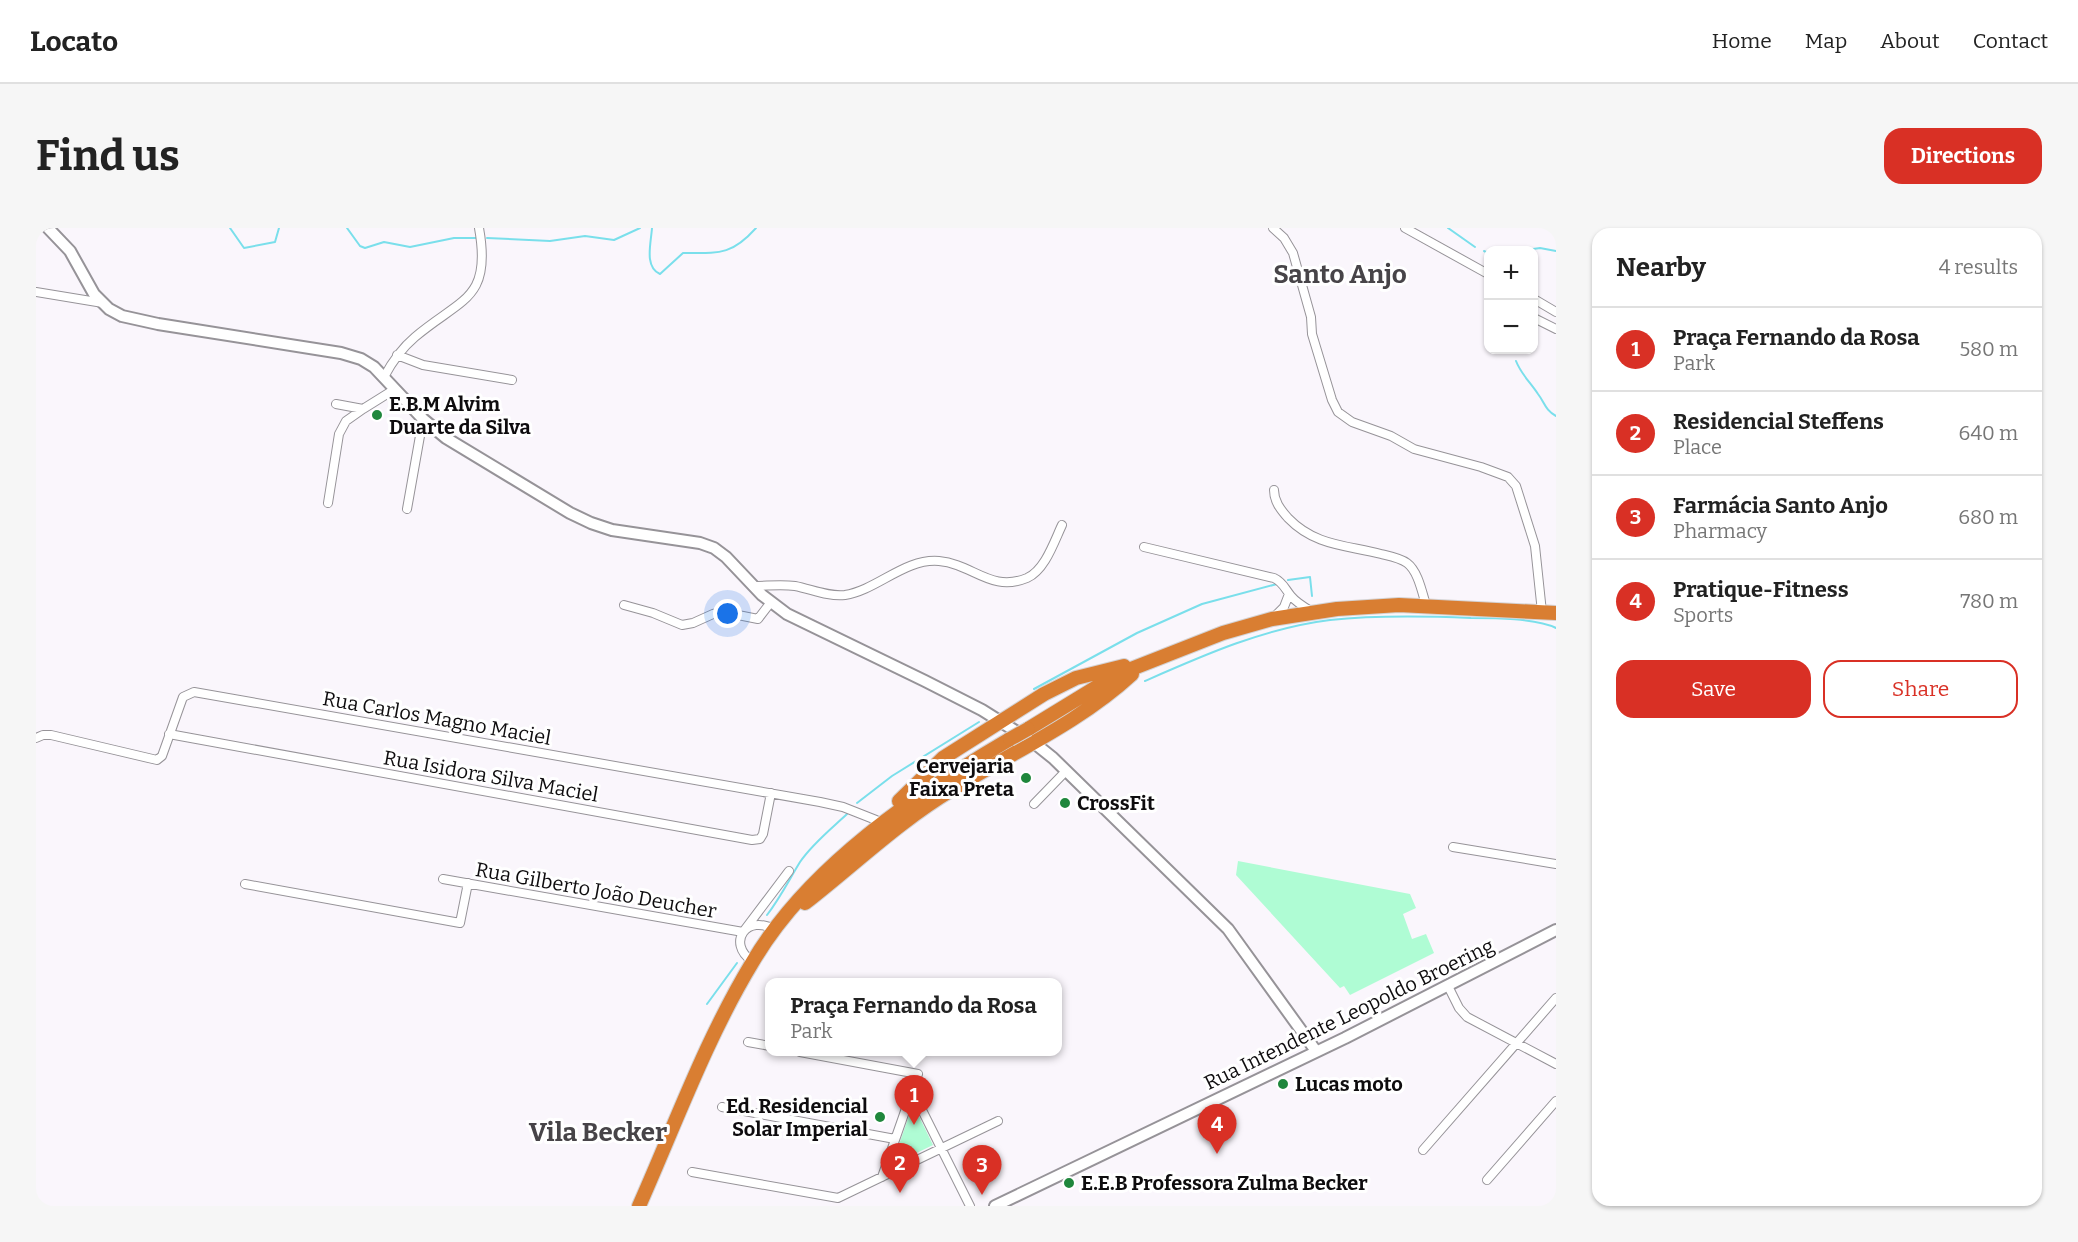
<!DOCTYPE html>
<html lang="en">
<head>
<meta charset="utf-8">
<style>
  :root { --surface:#fff; --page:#f6f6f6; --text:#222; --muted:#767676; --line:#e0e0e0; --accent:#d93025 }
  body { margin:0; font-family:Bitter,serif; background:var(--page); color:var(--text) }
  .controls { position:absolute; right:18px; top:18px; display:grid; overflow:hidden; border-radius:12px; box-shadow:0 2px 4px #0004 }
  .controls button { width:54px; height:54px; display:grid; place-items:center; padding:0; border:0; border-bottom:2px solid var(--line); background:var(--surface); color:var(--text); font:30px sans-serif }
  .you { position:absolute; left:692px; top:386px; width:21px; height:21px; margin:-15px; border:4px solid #fff; border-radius:50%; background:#1a73e8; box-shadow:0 0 0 9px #1a73e833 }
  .badge { display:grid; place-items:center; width:39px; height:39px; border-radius:50%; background:var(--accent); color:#fff; font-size:20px; font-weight:700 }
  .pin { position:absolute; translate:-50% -50px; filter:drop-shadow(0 2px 3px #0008) }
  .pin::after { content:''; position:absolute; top:32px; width:21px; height:18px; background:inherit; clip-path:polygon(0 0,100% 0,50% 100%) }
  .popup { position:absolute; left:729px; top:750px; width:297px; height:78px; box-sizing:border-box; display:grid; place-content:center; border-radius:12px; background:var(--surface); filter:drop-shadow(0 2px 4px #0005); font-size:20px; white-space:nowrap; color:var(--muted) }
  .popup b { font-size:22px; color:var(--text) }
  .popup::after { content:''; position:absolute; left:50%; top:100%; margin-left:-12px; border:12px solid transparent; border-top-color:var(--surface) }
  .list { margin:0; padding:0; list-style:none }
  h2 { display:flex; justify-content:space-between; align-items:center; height:78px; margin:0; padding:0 24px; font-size:26px }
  h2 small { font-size:20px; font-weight:400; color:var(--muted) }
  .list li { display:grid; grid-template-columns:39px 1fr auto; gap:18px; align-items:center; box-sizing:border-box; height:84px; padding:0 24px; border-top:2px solid var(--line) }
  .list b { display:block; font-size:22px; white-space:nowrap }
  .list p { margin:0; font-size:20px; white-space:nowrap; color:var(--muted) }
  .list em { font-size:20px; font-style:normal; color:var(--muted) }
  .actions { display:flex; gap:12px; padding:18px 24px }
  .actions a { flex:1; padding:14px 0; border:2px solid var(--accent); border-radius:18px; text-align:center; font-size:21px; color:var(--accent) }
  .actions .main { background:var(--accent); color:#fff }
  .map { position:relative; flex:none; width:1520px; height:978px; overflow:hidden; border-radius:18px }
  header { display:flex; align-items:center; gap:36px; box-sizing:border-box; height:84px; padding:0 30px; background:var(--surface); border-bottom:2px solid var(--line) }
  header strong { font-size:28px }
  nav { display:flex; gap:33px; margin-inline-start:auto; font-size:21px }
  .intro { display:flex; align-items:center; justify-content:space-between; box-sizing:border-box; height:144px; padding:0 36px }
  h1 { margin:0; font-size:42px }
  .button { padding:15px 27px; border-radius:18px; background:var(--accent); color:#fff; font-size:21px; font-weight:700 }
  main { display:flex; gap:36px; padding:0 36px }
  aside { flex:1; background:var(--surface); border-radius:18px; box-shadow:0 2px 4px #0004 }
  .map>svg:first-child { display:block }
  .green { fill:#affcd4 }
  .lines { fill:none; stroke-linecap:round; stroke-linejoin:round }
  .stream { stroke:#7adfeb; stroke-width:2 }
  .street-casing { stroke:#969398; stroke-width:10 }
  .secondary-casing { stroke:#969398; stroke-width:14 }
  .highway-casing { stroke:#d4d3d4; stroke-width:16 }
  .street { stroke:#fff; stroke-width:8 }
  .secondary { stroke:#fff; stroke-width:10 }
  .highway { stroke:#d97e32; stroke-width:14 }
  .highway-bridge-casing { stroke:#d4d3d4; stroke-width:16; stroke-linecap:butt }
  .highway-bridge { stroke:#d97e32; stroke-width:14 }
  .poi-dot { fill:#1f873c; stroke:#fff; stroke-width:2 }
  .labels { text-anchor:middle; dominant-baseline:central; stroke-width:6; stroke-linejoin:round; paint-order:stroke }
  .poi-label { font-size:20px; font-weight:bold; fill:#0e0c0e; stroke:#fff; text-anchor:start }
  .street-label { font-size:20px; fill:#0e0c0e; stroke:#fff }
  .district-label { font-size:26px; font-weight:bold; fill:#474448; stroke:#fff }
</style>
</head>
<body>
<header>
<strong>Locato</strong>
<nav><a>Home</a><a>Map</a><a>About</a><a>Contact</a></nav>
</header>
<div class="intro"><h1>Find us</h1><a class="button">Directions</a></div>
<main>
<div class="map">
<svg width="1520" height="978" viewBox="0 0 1520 978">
  <rect width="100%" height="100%" fill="#faf6fc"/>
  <path class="green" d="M1202,633L1374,666L1380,680L1367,686L1376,711L1390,706L1398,725L1314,767L1308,758L1304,760L1200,647Z
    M877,876L897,917L856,937Z"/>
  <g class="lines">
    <path class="stream" d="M194,0L208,20L239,14L243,0
      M311,0L324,18L329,20L348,14L374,19L418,10H441
      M616,0C615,15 608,39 624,46L647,25C682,25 695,28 720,0
      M1412,0L1439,19
      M451,10L514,13L549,8L578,12L604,0
      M1490,22L1504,20L1520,23
      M1448,23L1452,25
      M1480,133C1485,146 1494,154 1502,166C1509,175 1509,182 1520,188
      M1252,352L1274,349L1276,368
      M1109,453C1168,427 1229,400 1294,392C1341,387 1388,388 1435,390C1457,390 1501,390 1520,400
      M998,461L1101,405L1166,376L1241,356
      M821,575L856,548L943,494
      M731,687C744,670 753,652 764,634C776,616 795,601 811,586
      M671,776L701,735"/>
    <defs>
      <path id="street" d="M1237,0L1248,10L1257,25L1275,89L1276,106L1296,172L1302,184L1316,194L1355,208L1378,221L1445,239L1472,249L1480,258L1499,318L1506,384
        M1369,0L1452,46
        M0,64L67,75
        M1498,71L1520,84
        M1498,90L1520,101
        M361,127L387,137L476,152
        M348,149C356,134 366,120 379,109C425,70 456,72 443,0
        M300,176L327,181L359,161
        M1238,262C1238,273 1244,281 1252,290C1279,318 1310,317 1345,326C1353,328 1364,330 1371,335C1382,343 1386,364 1390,377
        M292,275L303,206L310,193L327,181
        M371,281L387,191
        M1108,319L1238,350C1247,354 1249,361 1255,368C1260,374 1268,379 1275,383
        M717,358C731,358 745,356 759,358C775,361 792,369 809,367C841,362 869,330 903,333C937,336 955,365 991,350C1009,342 1018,314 1026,297
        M588,377L617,385L646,397L657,395L677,386L687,384L722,391L735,374
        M1238,389L1248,379L1253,366
        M133,506L716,612L724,611L727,606L735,565
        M0,510L7,507H15L121,532L126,528L147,469L158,464L784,574L807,579L840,592
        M998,576L1030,543
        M1417,619L1520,636
        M407,651L707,704L753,643
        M209,656L424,695L432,655
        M716,733C690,715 711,685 739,702
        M1412,758L1423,780L1431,789L1520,836
        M712,814L734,818
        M764,824L882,846L846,949
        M876,862L934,978
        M686,879L859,911
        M1387,922L1520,770
        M656,944L802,970L962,893
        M1451,952L1520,873"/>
      <path id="secondary" d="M12,0L34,23L58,66L73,81L86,88L122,96L305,125L325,131L338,139L387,191L410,210L534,285L555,295L576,302L664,315L678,320L690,329L726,367L751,386L889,453L946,482L997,514L1017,530L1192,701L1280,823
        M959,978L1309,810L1520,702"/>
      <path id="highway" d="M992,501L1059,460L1090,443L1187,405L1236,391L1301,381L1363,377L1520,385
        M863,573L907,530L1008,466L1040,450L1088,438
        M769,675C818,637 863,593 917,561C977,524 1044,494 1096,446
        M603,978C639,897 670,811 716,735C772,639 880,566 974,511"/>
    </defs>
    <use href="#street" class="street-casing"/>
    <use href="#secondary" class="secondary-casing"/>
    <use href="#highway" class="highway-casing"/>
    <use href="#street" class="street"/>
    <use href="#secondary" class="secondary"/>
    <use href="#highway" class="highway"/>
    <defs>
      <path id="highway-bridge" d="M974,511L992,501"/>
    </defs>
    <use href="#highway-bridge" class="highway-bridge-casing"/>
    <use href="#highway-bridge" class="highway-bridge"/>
  </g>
  <g class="poi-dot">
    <circle cx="341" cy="187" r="6"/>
    <circle cx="990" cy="550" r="6"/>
    <circle cx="1029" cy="575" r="6"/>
    <circle cx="1247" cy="856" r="6"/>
    <circle cx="844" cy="889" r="6"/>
    <circle cx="1033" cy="955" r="6"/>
  </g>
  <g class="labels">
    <g class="poi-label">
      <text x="353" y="176">E.B.M Alvim<tspan x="353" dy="23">Duarte da Silva</tspan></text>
      <text x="978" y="538" text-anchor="end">Cervejaria<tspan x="978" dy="23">Faixa Preta</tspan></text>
      <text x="1041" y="575">CrossFit</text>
      <text x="1259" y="856">Lucas moto</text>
      <text x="832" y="878" text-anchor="end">Ed. Residencial<tspan x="832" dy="23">Solar Imperial</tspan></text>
      <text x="1045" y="955">E.E.B Professora Zulma Becker</text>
    </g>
    <g class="street-label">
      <text transform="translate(401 490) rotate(10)">Rua Carlos Magno Maciel</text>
      <text transform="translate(455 548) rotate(10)">Rua Isidora Silva Maciel</text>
      <text transform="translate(560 662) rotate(10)">Rua Gilberto João Deucher</text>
      <text transform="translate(1313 786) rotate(-26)">Rua Intendente Leopoldo Broering</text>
    </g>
    <g class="district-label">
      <text x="1304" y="46">Santo Anjo</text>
      <text x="562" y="904">Vila Becker</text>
    </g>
  </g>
</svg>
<div class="controls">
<button>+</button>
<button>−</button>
</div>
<div class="you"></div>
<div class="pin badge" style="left:878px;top:897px">1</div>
<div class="popup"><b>Praça Fernando da Rosa</b>Park</div>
<div class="pin badge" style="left:864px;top:965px">2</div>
<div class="pin badge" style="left:946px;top:967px">3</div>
<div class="pin badge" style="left:1181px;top:926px">4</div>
</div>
<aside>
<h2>Nearby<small>4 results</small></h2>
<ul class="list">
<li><span class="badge">1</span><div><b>Praça Fernando da Rosa</b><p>Park</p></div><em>580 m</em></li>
<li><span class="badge">2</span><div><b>Residencial Steffens</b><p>Place</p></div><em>640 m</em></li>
<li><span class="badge">3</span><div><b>Farmácia Santo Anjo</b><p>Pharmacy</p></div><em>680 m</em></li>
<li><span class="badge">4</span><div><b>Pratique-Fitness</b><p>Sports</p></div><em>780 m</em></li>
</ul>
<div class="actions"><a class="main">Save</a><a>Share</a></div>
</aside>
</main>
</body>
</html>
